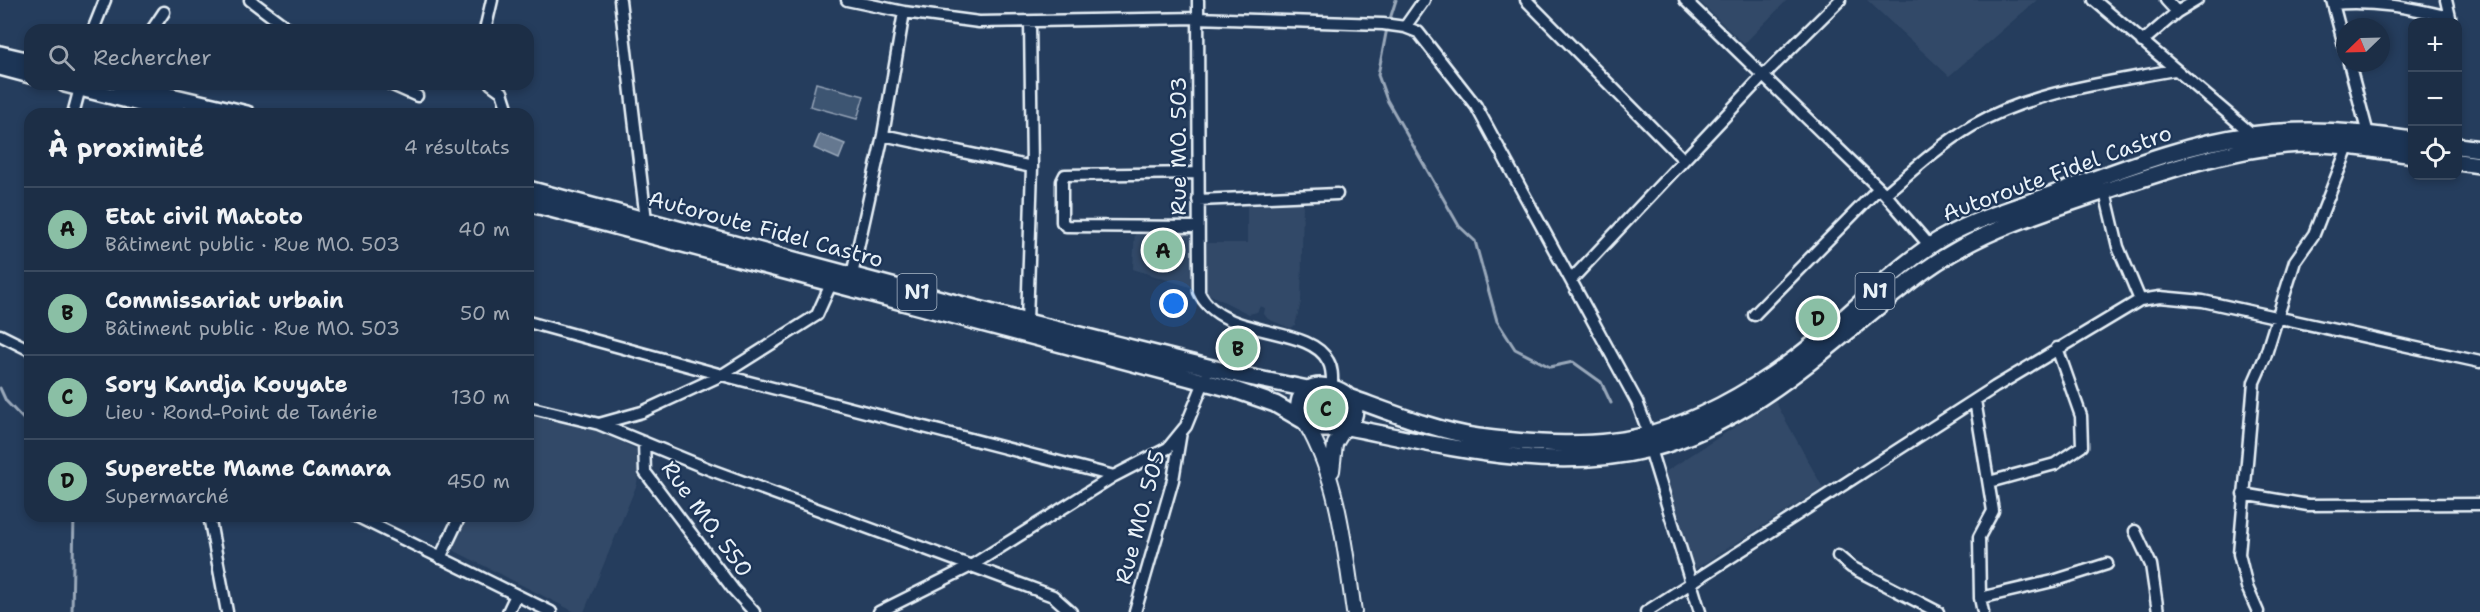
<!DOCTYPE html>
<html lang="fr">
<head>
<meta charset="utf-8">
<style>
  :root { --surface:#1c2e46; --page:#25364d; --text:#f1f3f6; --muted:#a0a8b3; --line:#3a4a5f; --accent:#8abfa5 }
  body { margin:0; font-family:"Shantell Sans",sans-serif; background:var(--page); color:var(--text) }
  .controls { position:absolute; right:18px; top:18px; display:grid; overflow:hidden; border-radius:12px; box-shadow:0 3px 9px #0003 }
  .controls button { width:54px; height:54px; display:grid; place-items:center; padding:0; border:0; border-bottom:2px solid var(--line); background:var(--surface); color:var(--text); font:30px sans-serif }
  .compass { position:absolute; left:2336px; top:18px; width:54px; height:54px; border-radius:50%; background:var(--surface); box-shadow:0 3px 9px #0003; rotate:247deg }
  .you { position:absolute; left:1174px; top:304px; width:21px; height:21px; margin:-15px; border:4px solid #fff; border-radius:50%; background:#1a73e8; box-shadow:0 0 0 9px #1a73e833 }
  .badge { display:grid; place-items:center; width:39px; height:39px; border-radius:50%; background:var(--accent); color:#111; font-size:20px; font-weight:700 }
  .pin { position:absolute; translate:-50% -50%; border:3px solid #fff; box-shadow:0 2px 6px #0006 }
  .list { margin:0; padding:0; list-style:none }
  h2 { display:flex; justify-content:space-between; align-items:center; height:78px; margin:0; padding:0 24px; font-size:26px }
  h2 small { font-size:20px; font-weight:400; color:var(--muted) }
  .list li { display:grid; grid-template-columns:39px 1fr auto; gap:18px; align-items:center; box-sizing:border-box; height:84px; padding:0 24px; border-top:2px solid var(--line) }
  .list b { display:block; font-size:22px; white-space:nowrap }
  .list p { margin:0; font-size:20px; white-space:nowrap; color:var(--muted) }
  .list em { font-size:20px; font-style:normal; color:var(--muted) }
  .icon { flex:none; width:33px; height:33px; fill:none; stroke:currentColor; stroke-width:2; stroke-linecap:round; stroke-linejoin:round }
  .map { position:relative; flex:none; width:2480px; height:612px; overflow:hidden }
  .search { position:absolute; background:var(--surface); box-shadow:0 3px 9px #0003; left:24px; top:24px; width:510px; height:66px; display:flex; align-items:center; gap:15px; box-sizing:border-box; padding:0 21px; border-radius:18px; color:var(--muted); font-size:22px }
  .panel { position:absolute; background:var(--surface); box-shadow:0 3px 9px #0003; left:24px; top:108px; width:510px; height:414px; border-radius:18px }
  .map>svg:first-child { display:block }
  .built { fill:#334a68 }
  .green { fill:#3e5472; stroke:#93a2b5; stroke-width:1.5 }
  .water { fill:#657890; stroke:#99a8ba; stroke-width:1.5 }
  .lines { fill:none; stroke-linecap:round; stroke-linejoin:round }
  .stream { stroke:#99a8ba; stroke-width:3 }
  .minor-casing { stroke:#e8f1f8; stroke-width:15 }
  .major-casing { stroke:#e8f1f8; stroke-width:18 }
  .highway-casing { stroke:#e8f1f8; stroke-width:20 }
  .minor { stroke:#1d3557; stroke-width:10 }
  .major { stroke:#1d3557; stroke-width:14 }
  .highway { stroke:#1d3557; stroke-width:15 }
  .labels { text-anchor:middle; dominant-baseline:central; stroke-width:4.5; stroke-linejoin:round; paint-order:stroke }
  .shield { fill:#1d3557; stroke:#abb9c8; stroke-width:1.5 }
  .shield-label { font-size:21px; font-weight:bold; fill:#e8f1f8 }
  .street-label { font-size:22px; fill:#e8f1f8; stroke:#1d3557 }
</style>
</head>
<body>
<div class="map">
<svg width="2480" height="612" viewBox="0 0 2480 612">
  <rect width="100%" height="100%" fill="#253d5d"/>
  <filter id="ink" filterUnits="userSpaceOnUse"><feTurbulence type="fractalNoise" baseFrequency=".0167" numOctaves="2"/><feDisplacementMap in="SourceGraphic" scale="12" xChannelSelector="R" yChannelSelector="G"/><feConvolveMatrix kernelMatrix="1 2 1 2 8 2 1 2 1" color-interpolation-filters="sRGB"/></filter>
  <g filter="url(#ink)">
    <path class="built" d="M1698,0H1787L1744,44Z
      M1867,0H2037L1949,76Z
      M1247,201H1303L1301,302L1295,325L1290,328L1268,319L1264,314L1265,308L1260,306L1257,312L1249,314L1207,293V243H1247Z
      M1135,229L1192,231L1193,288L1133,269Z
      M1775,401L1823,488L1695,569L1665,472Z
      M528,412L597,427L608,436L640,451L637,484L584,612H575L447,547L463,516H528Z"/>
    <path class="green" d="M816,83L864,96L857,119L810,106Z"/>
    <path class="water" d="M820,134L845,144L839,159L814,148Z"/>
    <g class="lines">
      <path class="stream" d="M1389,22L1396,0
        M1387,28L1378,75L1387,100L1459,226L1475,241L1497,321L1515,349L1550,367L1573,362L1601,382L1611,403
        M0,388L6,401L30,426
        M72,612L74,516"/>
      <defs>
        <path id="minor" d="M250,0L290,30
          M620,0L646,220
          M847,0L904,12L979,22L1197,18L1383,24L1405,27L1418,32L1476,106L1637,402L1649,434
          M1198,0L1199,292C1221,340 1310,324 1328,361C1333,369 1332,379 1332,388
          M1526,0L1684,160
          M1685,0L1885,194L1930,246
          M2094,0L2252,134
          M2166,0L2177,12
          M2332,0L2345,49
          M2333,4C2373,0 2411,8 2450,17L2446,0
          M1405,27L1424,0
          M93,30L105,0
          M152,30L164,12
          M485,30L492,0
          M2142,42L2177,12L2197,0
          M2349,63L2368,134
          M390,84L417,96
          M491,84L502,92L509,114
          M73,114L80,88
          M883,135L1032,167
          M1198,173L1065,175L1062,181V222L1066,226L1198,227
          M2105,192L2118,247L2140,300
          M1885,194C1913,170 1940,145 1972,126C2032,91 2107,83 2174,70
          M1198,200L1337,194
          M852,275L883,135L904,12
          M1571,280L1762,77L1840,0
          M1754,315L1879,188
          M528,322L722,375L1114,476
          M1027,322L1032,167L1030,22
          M0,335L30,350
          M1975,400L1993,511L1979,537L1980,598L1983,612
          M528,407L599,424L642,412L722,375L817,315L831,284
          M599,424L711,470L1053,596L1071,612
          M644,442L645,472L733,589L754,612
          M1650,449L1700,612
          M1989,482L2055,464L2082,446L2081,416L2057,348
          M2243,494L2308,505L2480,504
          M209,516L227,612
          M356,516L551,612
          M2135,531L2151,565L2158,612
          M1838,556L1851,567L1938,612
          M440,558L460,516
          M1980,598L2053,581L2107,564
          M508,612L516,595
          M879,612L969,567L1114,476L1168,448L1186,426L1206,377
          M1135,612L1173,480L1181,432
          M1646,612L1995,387L2140,300L2160,297L2203,301L2480,362
          M2258,612L2247,587L2239,554L2254,382L2265,357L2295,261L2314,234L2348,147"/>
        <path id="major" d="M1306,424C1339,480 1345,549 1354,612
          M1332,471L1335,444L1344,429"/>
        <path id="highway" d="M0,54L30,61
          M0,67L30,75
          M65,84L182,114
          M120,84L247,114
          M2458,146L2480,149
          M2458,162L2480,165
          M528,189L1027,322L1244,376L1308,389
          M528,203L1235,390L1275,404L1318,429H1344C1387,394 1287,359 1300,418
          M1351,398C1390,412 1437,431 1478,437C1532,444 1597,449 1650,434C1700,420 1751,391 1793,360C1841,325 1881,279 1931,245C1967,221 2012,209 2053,194C2117,171 2183,144 2251,135C2305,127 2359,132 2412,140
          M1347,427C1445,446 1550,474 1650,449C1758,421 1837,335 1924,271C1979,231 2038,214 2102,192C2162,172 2222,151 2286,145C2328,141 2371,149 2412,155"/>
      </defs>
      <use href="#minor" class="minor-casing"/>
      <use href="#major" class="major-casing"/>
      <use href="#highway" class="highway-casing"/>
      <use href="#minor" class="minor"/>
      <use href="#major" class="major"/>
      <use href="#highway" class="highway"/>
    </g>
  </g>
  <g class="labels">
    <g class="shield">
      <rect x="1855.5" y="273" width="39" height="36" rx="4.5"/>
      <rect x="897.5" y="274" width="39" height="36" rx="4.5"/>
    </g>
    <g class="shield-label">
      <text x="1875" y="291">N1</text>
      <text x="917" y="292">N1</text>
    </g>
    <g class="street-label">
      <text transform="translate(1178 146) rotate(-90)">Rue MO. 503</text>
      <text transform="translate(2057 173) rotate(-20)">Autoroute Fidel Castro</text>
      <text transform="translate(766 229) rotate(15)">Autoroute Fidel Castro</text>
      <text transform="translate(1140 517) rotate(-75)">Rue MO. 505</text>
      <text transform="translate(707 519) rotate(54)">Rue MO. 550</text>
    </g>
  </g>
</svg>
<div class="controls">
<button>+</button>
<button>−</button>
<button><svg class="icon" aria-label="locate" viewBox="0 0 24 24"><circle cx="12" cy="12" r="6"/><path d="M12 2v4M12 18v4M2 12h4M18 12h4"/></svg></button>
</div>
<svg class="compass" viewBox="-18 -18 36 36"><path d="M0-13l5 13h-10z" fill="#e53935"/><path d="M0 13l5-13h-10z" fill="#a0a8b3"/></svg>
<div class="you"></div>
<div class="pin badge" style="left:1163px;top:250px">A</div>
<div class="pin badge" style="left:1238px;top:348px">B</div>
<div class="pin badge" style="left:1326px;top:408px">C</div>
<div class="pin badge" style="left:1818px;top:318px">D</div>
<div class="search"><svg class="icon" aria-label="search" viewBox="0 0 24 24"><circle cx="10" cy="10" r="6"/><path d="M15 15l6 6"/></svg>Rechercher</div>
<section class="panel">
<h2>À proximité<small>4 résultats</small></h2>
<ul class="list">
<li><span class="badge">A</span><div><b>Etat civil Matoto</b><p>Bâtiment public · Rue MO. 503</p></div><em>40 m</em></li>
<li><span class="badge">B</span><div><b>Commissariat urbain</b><p>Bâtiment public · Rue MO. 503</p></div><em>50 m</em></li>
<li><span class="badge">C</span><div><b>Sory Kandja Kouyate</b><p>Lieu · Rond-Point de Tanérie</p></div><em>130 m</em></li>
<li><span class="badge">D</span><div><b>Superette Mame Camara</b><p>Supermarché</p></div><em>450 m</em></li>
</ul>
</section>
</div>
</body>
</html>
